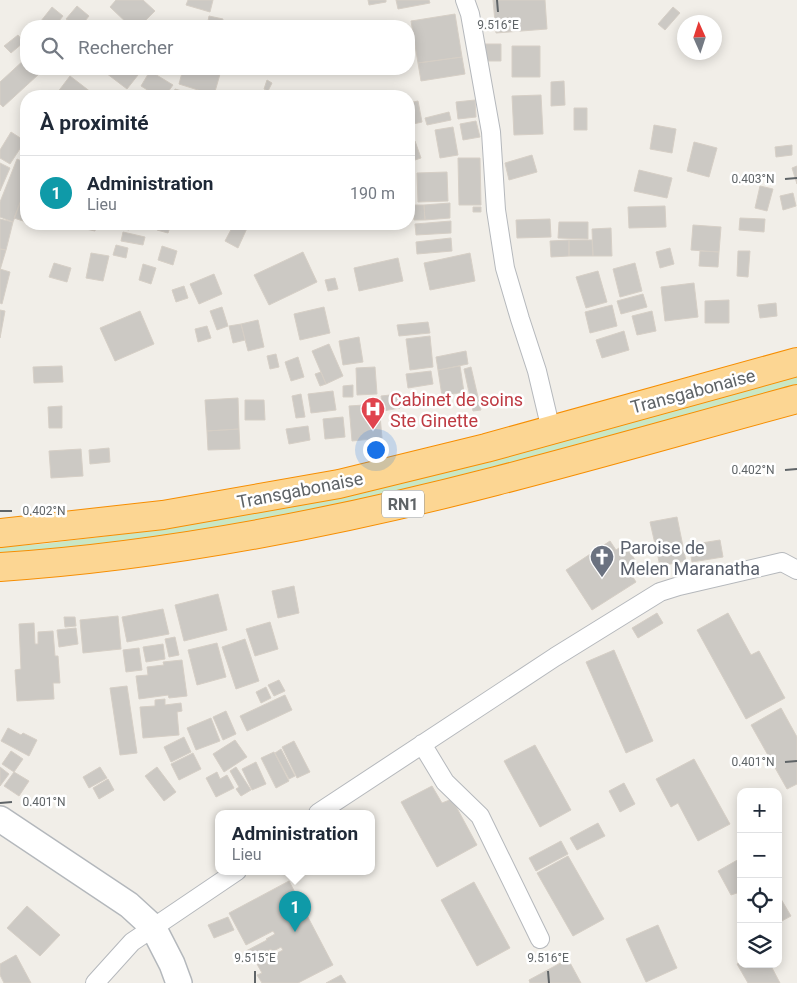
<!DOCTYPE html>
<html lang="fr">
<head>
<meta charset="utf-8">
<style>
  :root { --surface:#fff; --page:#f6f6f7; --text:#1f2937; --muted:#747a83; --line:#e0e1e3; --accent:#e8363c }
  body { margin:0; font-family:Roboto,sans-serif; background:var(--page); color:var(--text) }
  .controls { position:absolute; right:15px; bottom:15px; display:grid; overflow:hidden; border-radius:10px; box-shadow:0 2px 12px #0003 }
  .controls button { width:45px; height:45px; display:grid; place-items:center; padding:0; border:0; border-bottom:1px solid var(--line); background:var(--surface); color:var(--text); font:25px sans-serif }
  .compass { position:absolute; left:677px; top:15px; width:45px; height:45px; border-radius:50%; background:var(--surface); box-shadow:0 2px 12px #0003; rotate:357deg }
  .you { position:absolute; left:375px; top:449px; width:18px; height:18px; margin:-12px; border:4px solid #fff; border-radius:50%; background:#1a73e8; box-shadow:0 0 0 8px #1a73e833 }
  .badge { display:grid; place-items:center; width:32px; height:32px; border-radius:50%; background:var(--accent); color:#fff; font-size:16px; font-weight:700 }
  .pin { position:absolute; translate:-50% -41px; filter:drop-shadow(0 1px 2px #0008) }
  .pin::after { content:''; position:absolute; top:26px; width:18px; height:15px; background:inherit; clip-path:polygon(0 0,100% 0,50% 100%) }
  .popup { position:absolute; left:215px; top:810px; width:160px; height:65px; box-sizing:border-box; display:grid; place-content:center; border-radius:10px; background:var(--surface); filter:drop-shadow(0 1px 4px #0005); font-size:16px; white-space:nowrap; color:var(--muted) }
  .popup b { font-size:19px; color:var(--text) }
  .popup::after { content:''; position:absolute; left:50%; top:100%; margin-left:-10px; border:10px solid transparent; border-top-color:var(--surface) }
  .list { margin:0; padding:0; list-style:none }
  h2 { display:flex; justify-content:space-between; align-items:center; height:65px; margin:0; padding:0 20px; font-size:21px }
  h2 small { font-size:16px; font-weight:400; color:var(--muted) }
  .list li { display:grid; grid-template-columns:32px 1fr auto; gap:15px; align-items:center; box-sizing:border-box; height:75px; padding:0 20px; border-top:1px solid var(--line) }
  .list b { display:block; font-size:19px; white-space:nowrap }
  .list p { margin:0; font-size:16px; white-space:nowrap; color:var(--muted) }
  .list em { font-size:16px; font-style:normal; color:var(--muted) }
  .icon { flex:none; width:28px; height:28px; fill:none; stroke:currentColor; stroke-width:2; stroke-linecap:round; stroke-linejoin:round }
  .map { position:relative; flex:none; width:797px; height:983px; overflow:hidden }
  .search { position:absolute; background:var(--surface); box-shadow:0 2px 12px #0003; left:20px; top:20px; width:395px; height:55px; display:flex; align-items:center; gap:12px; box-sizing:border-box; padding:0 18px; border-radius:20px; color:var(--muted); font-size:19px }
  .panel { position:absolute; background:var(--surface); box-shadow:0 2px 12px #0003; left:20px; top:90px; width:395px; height:140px; border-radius:20px }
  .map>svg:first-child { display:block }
  .green { fill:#c9e7c5 }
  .building { fill:#ccc9c4; stroke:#d6cfc6 }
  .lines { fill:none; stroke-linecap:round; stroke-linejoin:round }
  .street-casing { stroke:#b5b8bc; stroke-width:20 }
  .secondary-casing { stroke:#b4b8bc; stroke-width:28 }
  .highway-casing { stroke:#f68e02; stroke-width:30 }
  .street { stroke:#fff; stroke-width:18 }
  .secondary { stroke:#fff; stroke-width:25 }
  .highway { stroke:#fcd693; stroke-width:28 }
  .ticks { fill:none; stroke:#5f6467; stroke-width:2 }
  .labels { text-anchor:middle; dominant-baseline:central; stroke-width:5; stroke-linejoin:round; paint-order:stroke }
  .shield { fill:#fff; stroke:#8f9295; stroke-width:1 }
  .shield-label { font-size:16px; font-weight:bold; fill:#5f6467 }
  .street-label { font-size:18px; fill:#5f6467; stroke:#fff }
  .health-label { font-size:18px; fill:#be3a42; stroke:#fff; text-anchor:start }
  .worship-label { font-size:18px; fill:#5b616d; stroke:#fff; text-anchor:start }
  .ticks-label { font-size:12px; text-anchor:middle; fill:#5f6467; stroke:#fff; stroke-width:5; stroke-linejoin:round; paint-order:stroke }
</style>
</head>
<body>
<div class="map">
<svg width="797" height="983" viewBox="0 0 797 983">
  <rect width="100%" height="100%" fill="#f1eee8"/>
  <path class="green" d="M797,376V387L492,470L344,506L166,539L0,556V547L42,544L164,529L234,517L342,496Z"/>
  <path class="building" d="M116,0H143L155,11L140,26H130L110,7Z
    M188,0H213L210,12L186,5Z
    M368,0H386V2L369,5Z
    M396,0H429L430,3L398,9Z
    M493,0H545L547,29L496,33Z
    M77,6L89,16L81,26H76L66,19Z
    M52,7L63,16L55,26H48L41,21Z
    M673,7L680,13L665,30L658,24Z
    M455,14L462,57L418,63L411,21Z
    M209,16L223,19L221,26H207Z
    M18,35L24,42L11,53L4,46Z
    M484,44H501V61H484Z
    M512,46H540V77H512Z
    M462,57L465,74L421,81L418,63Z
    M25,59L26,61V69H34L39,74L3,107L0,104V82Z
    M109,69H130L138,75L127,89L106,73Z
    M183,69H201L220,74L214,95L179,84Z
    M367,69H390L368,72Z
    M150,71L173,85L165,96H157L141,86Z
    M70,76L96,96H61L57,93Z
    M267,80L272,83L268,91L264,89Z
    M564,81L565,105L551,106V82Z
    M175,89L199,96H173Z
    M541,95L543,134L514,135L512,96Z
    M475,100L476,117L458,119L456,102Z
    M418,101L422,122L409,125V103Z
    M574,108H587V130H574Z
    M449,112L451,120L427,125L425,118Z
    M476,121L480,137L463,140L460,124Z
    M654,125L676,129L672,153L650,149Z
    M453,127L458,155L440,158L435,130Z
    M11,132L25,141L10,164L0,158V150Z
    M415,141L421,158L409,162V143Z
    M694,142L717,148L709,177L687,171Z
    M792,145V155L776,157L775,147Z
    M532,155L537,172L509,180L505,163Z
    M458,158H480L481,205H459Z
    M17,159L26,163V188L13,222L0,217V202Z
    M0,163L10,168L0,191Z
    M797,166V184L792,168Z
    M639,170L672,178L667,198L634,191Z
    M447,172L448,201L418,202L417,173Z
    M760,186L773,189L767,211L755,208Z
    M793,193L796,206L783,210L780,196Z
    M21,200L26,202V222L14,218Z
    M450,203V218L425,220L424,205Z
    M413,205H424L425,220H414Z
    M665,206L666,227L629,228L628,207Z
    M473,207H481V212H473Z
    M740,218L765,219L764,232L739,230Z
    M0,219L13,222L6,250L0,249Z
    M550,219L551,237L517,238L516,220Z
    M451,221V233L416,235L415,224Z
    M559,222H588V239L558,238Z
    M72,224H96L95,231L72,226Z
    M118,224H132L129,230L117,227Z
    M159,224H171L168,233L157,230Z
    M234,224H244L248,226L238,248L225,241Z
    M693,225L721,227L719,252L691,250Z
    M611,228L612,256H593L592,229Z
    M123,232L145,237L143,245L121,241Z
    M451,238L452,251L417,254L416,242Z
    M569,240V256L551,257L550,241Z
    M569,240H592L593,256H569Z
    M116,245L128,248L126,258L113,255Z
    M162,246L177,251L173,265L158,260Z
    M670,248L674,264L660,268L656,252Z
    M0,249L6,250L0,270Z
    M700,251L719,252L718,267L699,266Z
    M738,251H750L748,277L737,276Z
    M303,252L317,282L269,305L254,275Z
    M91,253L109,256L103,281L86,278Z
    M470,253L475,281L430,290L424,263Z
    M398,258L403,281L359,291L354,268Z
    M54,263L71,268L67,282L49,277Z
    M635,263L642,291L620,297L613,269Z
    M143,264L156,268L151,284L139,280Z
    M0,269L10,272L2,304L0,303Z
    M598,271L607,302L586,308L576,277Z
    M214,274L222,294L199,304L190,284Z
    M335,278L338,289L328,291L325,280Z
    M694,283L698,317L665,321L661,287Z
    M184,286L188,298L176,302L172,290Z
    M643,294L647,307L621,314L617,301Z
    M729,300V323H705V301Z
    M776,303L777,316L760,318L758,305Z
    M612,305L617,326L590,333L585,312Z
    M222,307L228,326L217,330L210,311Z
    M324,307L330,333L300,340L294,314Z
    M0,310L5,311L0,338Z
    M140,311L154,344L115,361L100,328Z
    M652,311L656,331L637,335L632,316Z
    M258,320L264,347L248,351L241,324Z
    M428,322L430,333L399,336L397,325Z
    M241,324L245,340L233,343L229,326Z
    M207,326L211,338L198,342L195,329Z
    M624,331L629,350L602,358L596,340Z
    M430,336L433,367L410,370L406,339Z
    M359,337L363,362L343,365L339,341Z
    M329,344L343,376L326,384L312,351Z
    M466,351L468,364L438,370L436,357Z
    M276,354L279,367L270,369L267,356Z
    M298,357L304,377L291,381L285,362Z
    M62,366L63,382L34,383L33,367Z
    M460,366L464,392L442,396L438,370Z
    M375,367L377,394L357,395L356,368Z
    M471,367L481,410L473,411L464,369Z
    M431,371L433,384L408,388L406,374Z
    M321,372L326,384L320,386L315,374Z
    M353,385V397H343V386Z
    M333,391L336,410L311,413L308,394Z
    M301,394L305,417L296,418L292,396Z
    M399,394L400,408L383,411L381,396Z
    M238,398L239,429L207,431L205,400Z
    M245,400H264L265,420H245Z
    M379,404L382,438L352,441L349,406Z
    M62,406V428H49L48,407Z
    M343,417L345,437L325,439L323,419Z
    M308,426L310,440L289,444L286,429Z
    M239,429L240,449L208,450L207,431Z
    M109,448L110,462L90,464L89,450Z
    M81,449L83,476L51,478L49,451Z
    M677,517L686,561L660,566L650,522Z
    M720,540L723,557L692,562L689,545Z
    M610,541L616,550L625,544L640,568L631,574L636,582L592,610L566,570Z
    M294,586L299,613L278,618L272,591Z
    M218,594L227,630L184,641L175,605Z
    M163,609L169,634L127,642L122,617Z
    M657,613L663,623L638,638L632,628Z
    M728,613L751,655L759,651L785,698L746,719L697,630Z
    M118,616L121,649L83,653L80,620Z
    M64,617H75L76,626L65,627Z
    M270,622L278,649L255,656L246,629Z
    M34,623L35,644H38V632L53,631L55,656H58L60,683H53L54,699L17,701L15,670L21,669L19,624Z
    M76,628L78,644L59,647L57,630Z
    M175,637L179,655L169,657L165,639Z
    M245,639L259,681L236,689L222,647Z
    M217,643L226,677L197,685L188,650Z
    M163,644L165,659L146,662L143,647Z
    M139,648L142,670L126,672L123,650Z
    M614,650L653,741L626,753L586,662Z
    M182,660L187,696L169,698L168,695L139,699L136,676L148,675L147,667L164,665L163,662Z
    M279,680L285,691L274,696L268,685Z
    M127,686L137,753L120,755L110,688Z
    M266,687L271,698L261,703L256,692Z
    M285,695L292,710L247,731L240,716Z
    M165,699V705L181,703L182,711L177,712L179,735L143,738L140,707L155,706V700Z
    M781,708L797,737V784L787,789L751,725Z
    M226,711L236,734L223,740L213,717Z
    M211,718L220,741L196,750L187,728Z
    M8,728L21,735L23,733L37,740L29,756L1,741Z
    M184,737L191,752L171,762L164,747Z
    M235,740L247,757L224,772L213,754Z
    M294,741L310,772L297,778L282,747Z
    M535,745L571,810L540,827L504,761Z
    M281,749L295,776L289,779L275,753Z
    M11,751L23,759L14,772L2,764Z
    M274,752L289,781L276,788L261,758Z
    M193,753L201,769L179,780L171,764Z
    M694,759L730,824L698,841L678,803L671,807L656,779Z
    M256,762L266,784L252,790L242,769Z
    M0,767L9,774L0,786Z
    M100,767L107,778L89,788L83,777Z
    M157,767L176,792L164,801L145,776Z
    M236,767L251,790L241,796L236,789L239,787L230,771Z
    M14,772L29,781L19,796L4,786Z
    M217,772L220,779L227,775L234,788L216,797L206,778Z
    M108,779L114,790L99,799L93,788Z
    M624,783L635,804L620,812L609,791Z
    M432,786L442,803L452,799L477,845L437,867L401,802Z
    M598,823L605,836L577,850L570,838Z
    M561,841L568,854L536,871L529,858Z
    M568,856L604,919L573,936L537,873Z
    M741,858V893L740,892L731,895L718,871Z
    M289,881L333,965L298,983H262L257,975L262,973L257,964L283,950L281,947L272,952L271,949L249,961L244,952L267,940L266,939L275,934L273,931L246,945L229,913Z
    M474,882L510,948L477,966L441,900Z
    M778,894L791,916L778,923Z
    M27,906L60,935L40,956L7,928Z
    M228,917L234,930L214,938L208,925Z
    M658,925L677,968L646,982L626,939Z
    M16,955L31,983H4L0,975V964Z
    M568,959L581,983H530L529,980Z
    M741,962V964H770L780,983H748L737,964Z
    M341,975L346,983H326Z"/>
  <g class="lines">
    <defs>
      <path id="street" d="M465,0L470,14L491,132L496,210L505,268L520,319L537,371L551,430
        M422,744L445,782L480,816L540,939
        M318,813L555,657L660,592L679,586L782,562L797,570
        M95,983L132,942L237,871"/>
      <path id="secondary" d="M0,819L129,905L153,927L172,964L179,983"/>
      <path id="highway" d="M0,533L163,515L339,484L486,448L797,362
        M0,567C168,556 334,523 496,481C597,455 697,426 797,399"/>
    </defs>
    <use href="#street" class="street-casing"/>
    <use href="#secondary" class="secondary-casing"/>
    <use href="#highway" class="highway-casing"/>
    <use href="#street" class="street"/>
    <use href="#secondary" class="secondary"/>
    <use href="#highway" class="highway"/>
  </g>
  <path class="ticks" d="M497,0L498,12M785,179L797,178M785,470L797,469M0,511H12M785,762L797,761M0,803L12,802M255,971V983M548,971L549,983"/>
  <defs>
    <symbol id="hospital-pin" viewBox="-11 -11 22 30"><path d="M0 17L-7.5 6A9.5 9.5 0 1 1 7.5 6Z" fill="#e0444e" stroke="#fff"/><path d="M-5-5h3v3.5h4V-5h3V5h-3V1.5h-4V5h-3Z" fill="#fff"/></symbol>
    <symbol id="church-pin" viewBox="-11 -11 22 30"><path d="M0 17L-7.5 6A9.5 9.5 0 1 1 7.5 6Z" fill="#6b7280" stroke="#fff"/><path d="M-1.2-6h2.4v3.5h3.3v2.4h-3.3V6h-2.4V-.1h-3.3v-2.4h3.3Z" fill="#fff"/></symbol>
  </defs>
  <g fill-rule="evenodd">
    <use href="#hospital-pin" x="359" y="395" width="28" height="38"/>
    <use href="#church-pin" x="588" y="543" width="28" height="38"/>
  </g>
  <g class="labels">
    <rect class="shield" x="382" y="490.5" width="42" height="27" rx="4"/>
    <g class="shield-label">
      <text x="403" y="504">RN1</text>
    </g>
    <g class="street-label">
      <text transform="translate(693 391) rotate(-15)">Transgabonaise</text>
      <text transform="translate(300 490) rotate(-11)">Transgabonaise</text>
    </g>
    <g class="health-label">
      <text x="390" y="399">Cabinet de soins<tspan x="390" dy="21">Ste Ginette</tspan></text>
    </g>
    <g class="worship-label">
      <text x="620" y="547">Paroise de<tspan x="620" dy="21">Melen Maranatha</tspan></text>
    </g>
  </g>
  <g class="ticks-label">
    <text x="498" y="29">9.516°E</text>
    <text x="753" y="183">0.403°N</text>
    <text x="753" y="474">0.402°N</text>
    <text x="44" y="515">0.402°N</text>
    <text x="753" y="766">0.401°N</text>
    <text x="44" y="806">0.401°N</text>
    <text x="255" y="962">9.515°E</text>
    <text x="548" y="962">9.516°E</text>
  </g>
</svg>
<div class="controls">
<button>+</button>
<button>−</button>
<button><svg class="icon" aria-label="locate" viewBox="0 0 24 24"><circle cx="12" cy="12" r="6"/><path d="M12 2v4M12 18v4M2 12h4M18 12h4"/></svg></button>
<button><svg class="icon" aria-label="layers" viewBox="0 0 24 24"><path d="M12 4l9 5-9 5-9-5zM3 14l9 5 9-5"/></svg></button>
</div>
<svg class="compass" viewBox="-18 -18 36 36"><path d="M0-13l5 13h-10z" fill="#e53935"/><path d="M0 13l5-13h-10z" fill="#747a83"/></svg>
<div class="you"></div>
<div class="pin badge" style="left:295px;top:932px;background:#0f9aa8">1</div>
<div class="popup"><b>Administration</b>Lieu</div>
<div class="search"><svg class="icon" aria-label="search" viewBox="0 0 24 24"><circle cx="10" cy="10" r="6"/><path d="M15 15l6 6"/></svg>Rechercher</div>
<section class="panel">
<h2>À proximité<small></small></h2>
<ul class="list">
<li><span class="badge" style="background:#0f9aa8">1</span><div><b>Administration</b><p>Lieu</p></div><em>190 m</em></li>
</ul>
</section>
</div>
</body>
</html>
